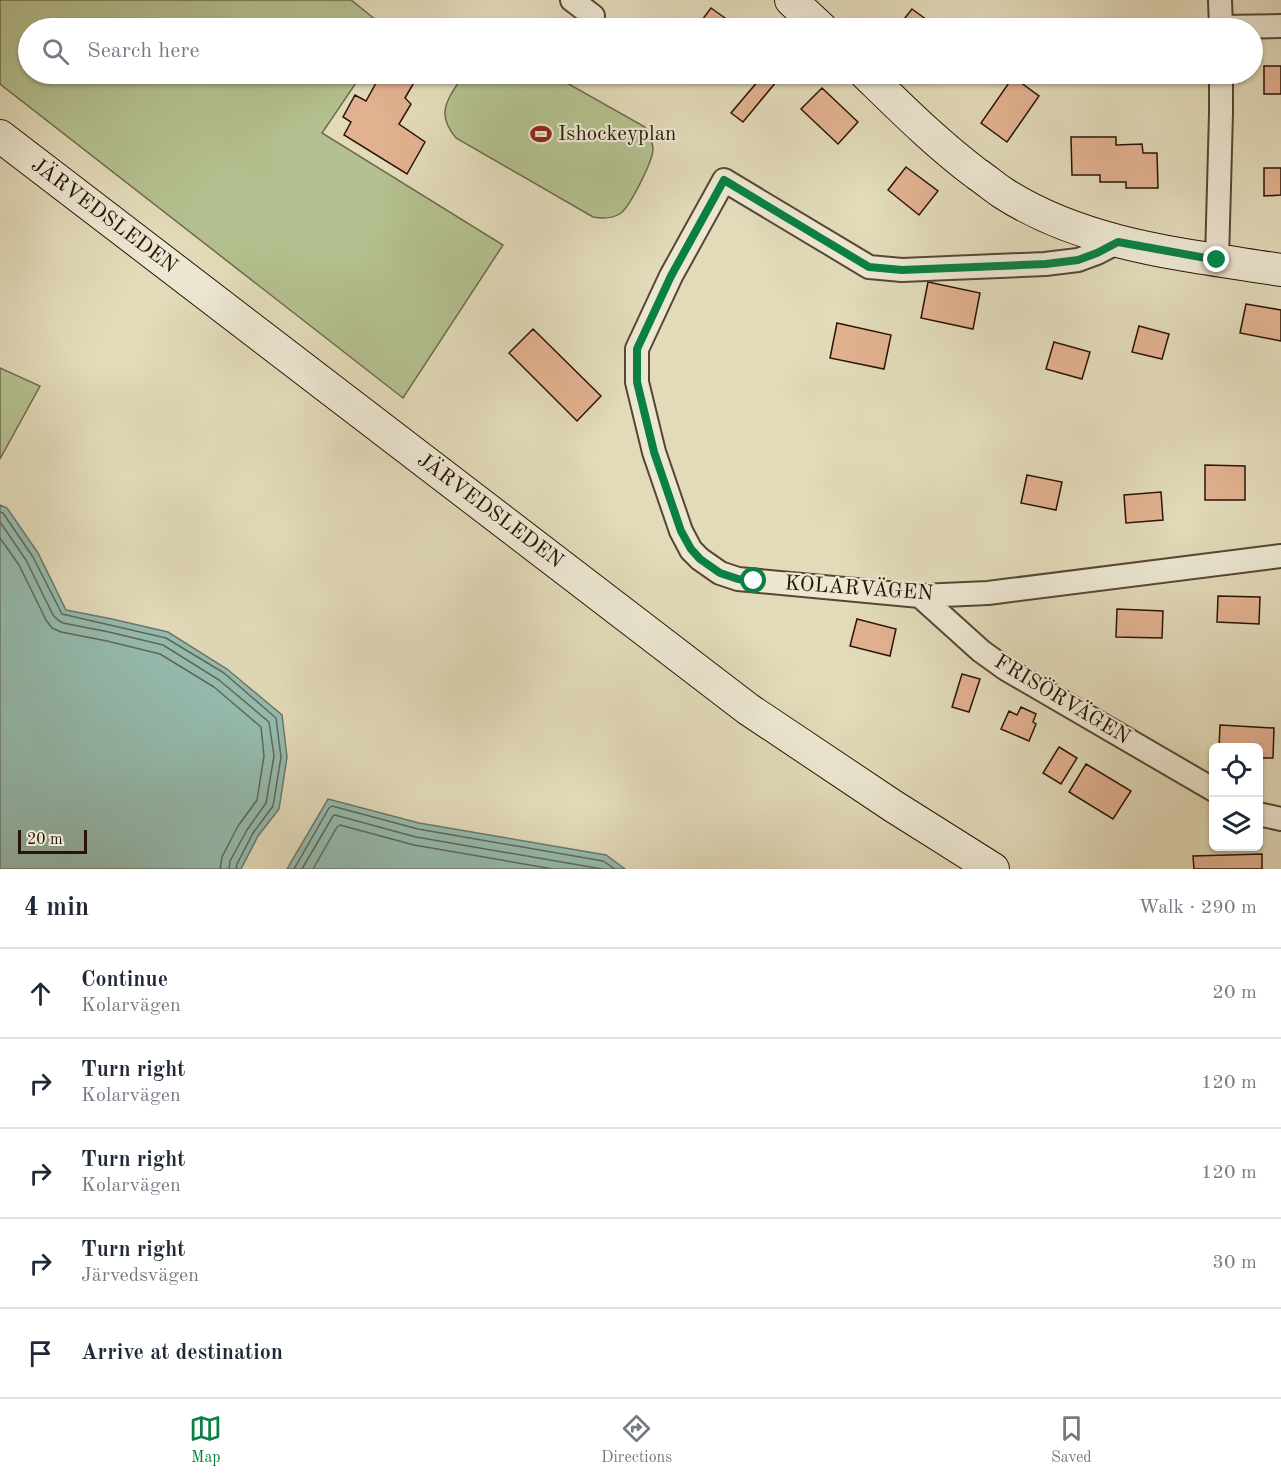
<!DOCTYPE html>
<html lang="en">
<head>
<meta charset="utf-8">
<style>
  :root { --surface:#fff; --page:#f6f6f7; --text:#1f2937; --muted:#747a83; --line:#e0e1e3; --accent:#0b8043 }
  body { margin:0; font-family:"Old Standard TT",serif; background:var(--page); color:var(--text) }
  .controls { position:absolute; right:18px; bottom:18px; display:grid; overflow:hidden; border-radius:9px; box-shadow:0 2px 4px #0004 }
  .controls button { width:54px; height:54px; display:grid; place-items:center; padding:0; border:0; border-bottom:2px solid var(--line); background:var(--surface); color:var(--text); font:30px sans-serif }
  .scale { position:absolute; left:18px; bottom:15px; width:69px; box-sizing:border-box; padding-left:6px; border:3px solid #2a1406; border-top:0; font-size:16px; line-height:21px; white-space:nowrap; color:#2a1406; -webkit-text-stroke:4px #ece7d2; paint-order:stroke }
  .stop { position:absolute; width:18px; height:18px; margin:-14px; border:4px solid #0b8043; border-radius:50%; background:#fff }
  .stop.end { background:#0b8043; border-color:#fff; box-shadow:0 2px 6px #0008 }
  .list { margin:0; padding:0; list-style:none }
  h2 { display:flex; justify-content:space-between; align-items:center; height:78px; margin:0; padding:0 24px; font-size:26px }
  h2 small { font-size:20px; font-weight:400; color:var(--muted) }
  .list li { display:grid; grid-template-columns:39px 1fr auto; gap:18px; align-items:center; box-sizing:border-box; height:90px; padding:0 24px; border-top:2px solid var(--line) }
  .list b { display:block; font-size:22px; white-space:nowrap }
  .list p { margin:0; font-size:20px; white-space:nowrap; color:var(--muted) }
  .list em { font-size:20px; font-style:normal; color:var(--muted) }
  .icon { flex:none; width:33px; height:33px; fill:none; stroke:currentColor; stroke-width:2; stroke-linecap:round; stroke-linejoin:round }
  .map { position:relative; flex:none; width:1281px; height:869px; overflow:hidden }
  .search { position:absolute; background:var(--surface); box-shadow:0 2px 4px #0004; left:18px; right:18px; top:18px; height:66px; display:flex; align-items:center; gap:15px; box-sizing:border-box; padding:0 21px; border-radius:33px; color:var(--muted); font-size:22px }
  .sheet { height:528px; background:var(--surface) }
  nav { display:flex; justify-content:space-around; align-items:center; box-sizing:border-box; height:84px; border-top:2px solid var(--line); background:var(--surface); font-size:16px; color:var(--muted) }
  nav a { display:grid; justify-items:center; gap:3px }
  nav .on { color:var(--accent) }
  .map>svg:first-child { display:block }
  .green { fill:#b4c08f; stroke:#6f6a4a; stroke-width:1.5 }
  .water { fill:#95bbae; stroke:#6a786b; stroke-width:1.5 }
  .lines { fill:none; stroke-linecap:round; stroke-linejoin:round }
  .shore { stroke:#60685a; stroke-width:1.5 }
  .building { fill:#e2b190; stroke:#2a1406; stroke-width:1.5 }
  .street-casing { stroke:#584633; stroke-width:26 }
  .secondary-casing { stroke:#2a1406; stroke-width:34 }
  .street { stroke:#ece7d2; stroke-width:22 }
  .secondary { stroke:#ece7d2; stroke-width:32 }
  .route { stroke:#0b8043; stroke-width:8 }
  .labels { text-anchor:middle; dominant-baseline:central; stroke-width:4.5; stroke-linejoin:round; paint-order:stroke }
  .poi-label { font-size:21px; fill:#2a1406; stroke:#ece7d2; text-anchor:start }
  .street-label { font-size:21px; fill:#2a1406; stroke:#ece7d2 }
</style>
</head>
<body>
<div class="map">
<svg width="1281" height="869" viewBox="0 0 1281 869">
  <rect width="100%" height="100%" fill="#e2dab9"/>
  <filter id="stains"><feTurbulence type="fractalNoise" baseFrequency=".00333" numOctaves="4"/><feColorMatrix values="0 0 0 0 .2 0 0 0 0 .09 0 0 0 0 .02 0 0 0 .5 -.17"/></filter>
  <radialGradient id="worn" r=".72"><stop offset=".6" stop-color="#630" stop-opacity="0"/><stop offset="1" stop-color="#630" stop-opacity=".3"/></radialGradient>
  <path class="green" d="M0,0H351L386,28H28V74H362L322,133L503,245L403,398L0,84Z
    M464,74H551L645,127C648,134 653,142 653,149C653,161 630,206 621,213C612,219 603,219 593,217L456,138C434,112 449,98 464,74Z
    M0,368L40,386L0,459Z"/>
  <path class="water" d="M0,505L7,508L38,553L66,610L112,619L168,632L227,669L282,715L287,757L279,809L258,836L241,869H0Z
    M328,799L419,823L606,855L625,869H287Z"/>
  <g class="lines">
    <path class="shore" d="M0,512L3,513L33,557L62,614L166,638L224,673L276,718L281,757L273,806L253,833L237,864L236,869
      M0,522L26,560L53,615L58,620L63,623L109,632L163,645L219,680L269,722L274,756L266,803L247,830L230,861L229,869
      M0,538L19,565L46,620L52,628L61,632L107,641L160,654L214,687L261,727L264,756L257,800L238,826L222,857L220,869
      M294,869L329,808L332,806L418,829L603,861L615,869
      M302,869L333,816L335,815L416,837L602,869
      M313,869L337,827L340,825L414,845L553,869"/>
  </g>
  <path class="building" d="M711,8L739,28H696Z
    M912,9L938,28H897Z
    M1264,66H1281V94H1264Z
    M381,74H419L405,98L411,104L399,124L425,142L407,174L344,135L351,122L343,117L355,95L366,101Z
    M764,74H766L776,82L743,122L731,113Z
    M1013,77L1039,96L1007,142L981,123Z
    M822,88L858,122L838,144L801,109Z
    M1071,137H1116V145L1142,144L1143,153H1157L1158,188H1126V182H1100V175H1072Z
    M906,167L938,191L919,215L888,190Z
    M1264,168H1281V195L1264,196Z
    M928,282L980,293L973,329L921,318Z
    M1246,304L1281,310V341L1240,333Z
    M837,323L891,335L884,369L830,358Z
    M1139,326L1169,334L1162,359L1132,352Z
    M533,329L601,396L577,421L509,353Z
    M1054,342L1090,352L1082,379L1046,369Z
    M1205,465L1245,466V500H1205Z
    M1027,475L1062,482L1056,510L1021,503Z
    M1161,492L1163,520L1126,523L1124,495Z
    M1218,596L1260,597L1259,624L1217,622Z
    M1117,609L1163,611L1162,638L1116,637Z
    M857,619L896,629L890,656L850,646Z
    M962,674L980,679L969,712L952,707Z
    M1021,707L1036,714L1033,722L1036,724L1029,741L1001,729L1009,711L1017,715Z
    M1220,725L1274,728L1273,758H1258V748H1219Z
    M1059,747L1077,758L1061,784L1043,773Z
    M1086,764L1131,791L1113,819L1069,792Z
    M1262,854V869H1194L1193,856Z"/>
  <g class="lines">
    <defs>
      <path id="street" d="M572,0L593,16
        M1220,0L1221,28
        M1221,27L1281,26
        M1118,242L1097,253L1078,260L1045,264L902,270L869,267L724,180L671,276L637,349V382L654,452L681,531L691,550L700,559L720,573L738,579L920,596L988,593L1281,556
        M1217,260L1221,113V74
        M920,596L981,651L1006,669L1214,790
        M1258,814L1281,819"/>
      <path id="secondary" d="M791,0L821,28
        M866,74C902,109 937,144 977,174C986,180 994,187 1003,193C1085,246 1187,255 1281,270
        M0,136L748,709L893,806L993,869"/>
    </defs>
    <use href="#street" class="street-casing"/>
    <use href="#secondary" class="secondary-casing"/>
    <use href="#street" class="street"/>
    <use href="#secondary" class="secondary"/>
  </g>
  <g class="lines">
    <path class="route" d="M754,581L738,579L720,573L700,559L691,549L681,531L654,452L637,382V349L671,276L724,180L869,267L902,270L1046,264L1078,260L1097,253L1118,242L1217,260"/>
  </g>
  <defs>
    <symbol id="stadium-bare" viewBox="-9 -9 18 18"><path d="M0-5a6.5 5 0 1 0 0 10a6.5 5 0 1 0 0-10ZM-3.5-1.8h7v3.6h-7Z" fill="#8f2418" stroke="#ece7d2" stroke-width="2.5" paint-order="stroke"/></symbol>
  </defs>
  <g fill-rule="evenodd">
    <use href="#stadium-bare" x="526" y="119" width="30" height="30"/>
  </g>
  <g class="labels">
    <g class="poi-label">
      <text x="558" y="134">Ishockeyplan</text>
    </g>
    <g class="street-label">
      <text transform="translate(104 216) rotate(37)">JÄRVEDSLEDEN</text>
      <text transform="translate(490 511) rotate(37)">JÄRVEDSLEDEN</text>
      <text transform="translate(859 589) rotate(4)">KOLARVÄGEN</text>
      <text transform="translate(1062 700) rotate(31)">FRISÖRVÄGEN</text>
    </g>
  </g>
  <rect width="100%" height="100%" filter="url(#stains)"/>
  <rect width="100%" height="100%" fill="url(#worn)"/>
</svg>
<div class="controls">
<button><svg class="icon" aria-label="locate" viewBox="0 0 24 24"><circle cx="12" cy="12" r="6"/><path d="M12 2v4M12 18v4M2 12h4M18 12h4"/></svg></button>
<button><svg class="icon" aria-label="layers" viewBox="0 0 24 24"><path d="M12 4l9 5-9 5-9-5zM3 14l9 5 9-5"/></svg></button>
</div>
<div class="scale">20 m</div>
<div class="stop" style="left:754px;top:581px"></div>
<div class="stop end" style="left:1217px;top:260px"></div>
<div class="search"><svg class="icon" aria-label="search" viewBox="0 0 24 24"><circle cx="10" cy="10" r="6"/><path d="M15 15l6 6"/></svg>Search here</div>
</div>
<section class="sheet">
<h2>4 min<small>Walk · 290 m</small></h2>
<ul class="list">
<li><svg class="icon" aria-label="ahead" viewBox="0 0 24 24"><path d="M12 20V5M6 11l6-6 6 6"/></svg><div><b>Continue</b><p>Kolarvägen</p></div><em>20 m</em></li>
<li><svg class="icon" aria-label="right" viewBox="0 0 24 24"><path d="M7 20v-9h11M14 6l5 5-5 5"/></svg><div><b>Turn right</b><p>Kolarvägen</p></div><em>120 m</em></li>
<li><svg class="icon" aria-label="right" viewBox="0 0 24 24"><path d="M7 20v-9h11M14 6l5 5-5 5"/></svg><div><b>Turn right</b><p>Kolarvägen</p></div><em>120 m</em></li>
<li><svg class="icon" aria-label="right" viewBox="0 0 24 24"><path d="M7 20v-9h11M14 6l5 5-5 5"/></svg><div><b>Turn right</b><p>Järvedsvägen</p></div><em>30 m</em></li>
<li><svg class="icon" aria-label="arrive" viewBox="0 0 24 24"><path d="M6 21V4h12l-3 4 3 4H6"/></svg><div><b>Arrive at destination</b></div></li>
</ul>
</section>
<nav>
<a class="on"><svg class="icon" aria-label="map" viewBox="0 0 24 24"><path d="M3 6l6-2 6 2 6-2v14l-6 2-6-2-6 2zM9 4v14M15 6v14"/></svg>Map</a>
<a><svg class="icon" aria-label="directions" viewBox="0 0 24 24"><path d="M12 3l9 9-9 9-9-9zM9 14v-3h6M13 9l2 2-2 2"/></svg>Directions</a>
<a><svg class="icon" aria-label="saved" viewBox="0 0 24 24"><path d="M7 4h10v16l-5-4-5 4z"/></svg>Saved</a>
</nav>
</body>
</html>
